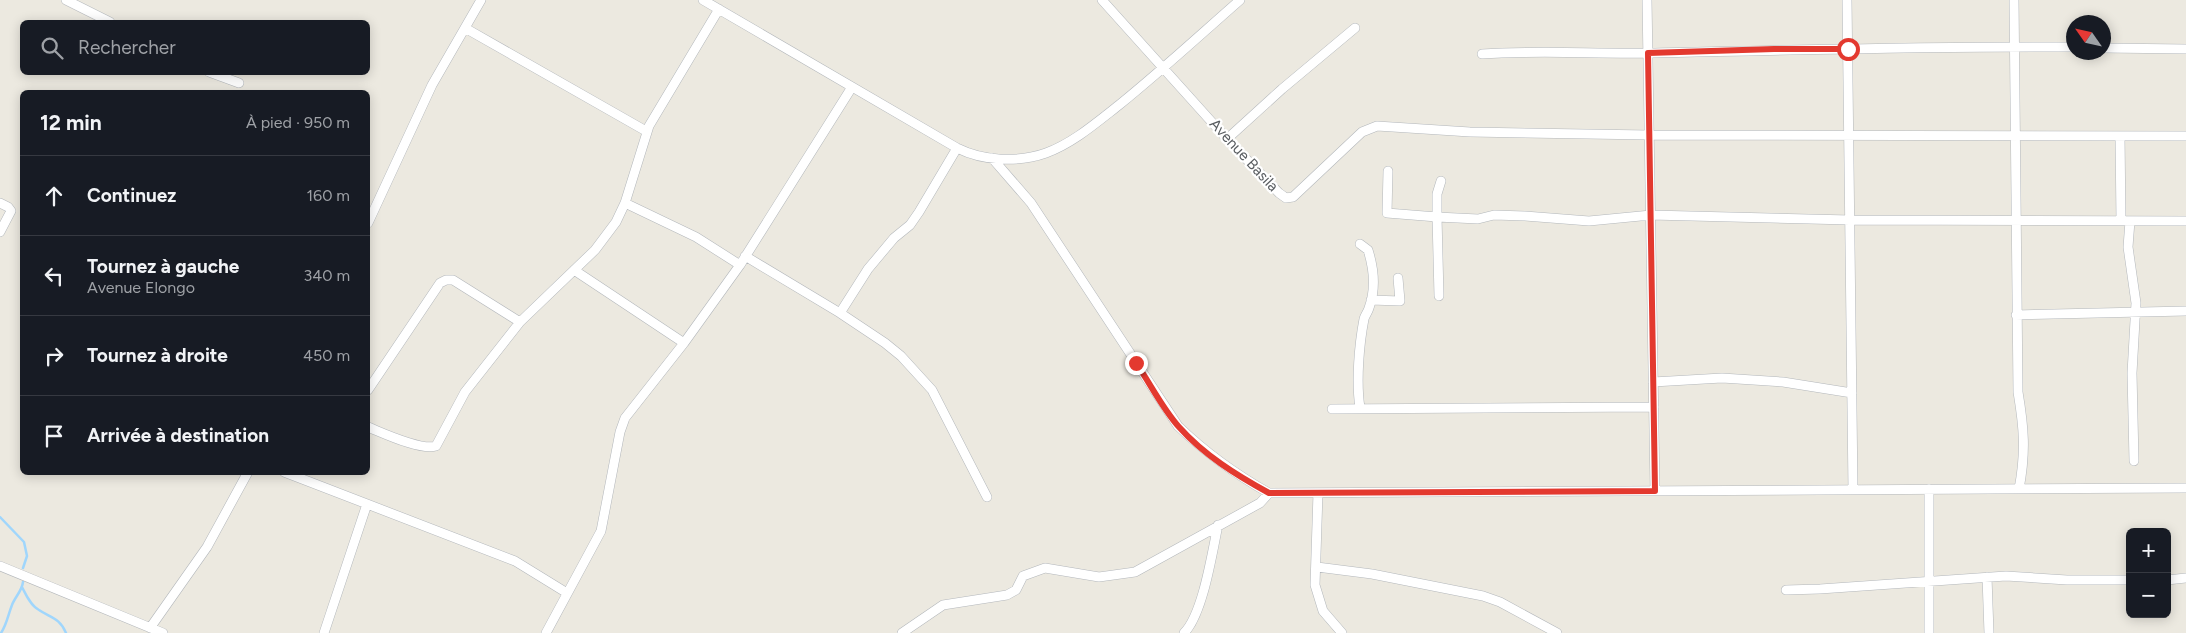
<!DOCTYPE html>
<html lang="fr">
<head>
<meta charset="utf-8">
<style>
  :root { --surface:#171b24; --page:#20242c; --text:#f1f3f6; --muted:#9ea1a6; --line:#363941 }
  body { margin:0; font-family:Figtree,sans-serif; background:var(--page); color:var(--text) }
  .controls { position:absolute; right:15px; bottom:15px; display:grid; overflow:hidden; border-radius:8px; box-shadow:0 2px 12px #0003 }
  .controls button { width:45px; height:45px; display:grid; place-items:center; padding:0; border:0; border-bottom:1px solid var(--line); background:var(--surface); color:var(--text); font:25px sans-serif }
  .compass { position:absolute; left:2066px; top:15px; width:45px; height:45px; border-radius:50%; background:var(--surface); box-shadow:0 2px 12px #0003; rotate:304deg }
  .stop { position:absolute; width:15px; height:15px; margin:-11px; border:4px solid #e3392f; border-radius:50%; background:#fff }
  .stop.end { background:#e3392f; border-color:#fff; box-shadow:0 1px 5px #0008 }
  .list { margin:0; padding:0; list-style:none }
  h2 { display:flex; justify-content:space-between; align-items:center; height:65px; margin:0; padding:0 20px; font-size:21px }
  h2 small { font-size:16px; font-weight:400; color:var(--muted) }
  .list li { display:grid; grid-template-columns:32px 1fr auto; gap:15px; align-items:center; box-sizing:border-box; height:80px; padding:0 20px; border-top:1px solid var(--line) }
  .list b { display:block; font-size:19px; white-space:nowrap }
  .list p { margin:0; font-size:16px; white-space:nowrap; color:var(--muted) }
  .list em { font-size:16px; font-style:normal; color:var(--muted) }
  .icon { flex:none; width:28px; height:28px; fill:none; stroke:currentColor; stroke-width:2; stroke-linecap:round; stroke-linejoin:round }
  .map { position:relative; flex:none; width:2186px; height:633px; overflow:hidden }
  .search { position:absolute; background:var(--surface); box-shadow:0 2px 12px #0003; left:20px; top:20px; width:350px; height:55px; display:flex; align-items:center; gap:12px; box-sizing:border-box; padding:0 18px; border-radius:8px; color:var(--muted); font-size:19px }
  .panel { position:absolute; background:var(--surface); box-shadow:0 2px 12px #0003; left:20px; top:90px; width:350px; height:385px; border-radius:8px }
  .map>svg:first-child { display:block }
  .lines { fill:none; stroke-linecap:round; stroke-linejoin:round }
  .stream { stroke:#a0d6fc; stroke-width:2.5 }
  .minor-casing { stroke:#b3b7bb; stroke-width:10 }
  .minor { stroke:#fff; stroke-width:9 }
  .route { stroke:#e3392f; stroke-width:6 }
  .labels { text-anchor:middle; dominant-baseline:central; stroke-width:4.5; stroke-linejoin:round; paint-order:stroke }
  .street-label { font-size:15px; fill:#595d61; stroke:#fff }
</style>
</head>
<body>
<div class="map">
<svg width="2186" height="633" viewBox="0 0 2186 633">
  <rect width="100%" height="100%" fill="#ece9e0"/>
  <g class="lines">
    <path class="stream" d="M0,517L24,542L27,556L23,568
      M22,587C26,595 31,606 39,610C51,618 60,618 66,633
      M1,633C7,624 8,615 12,605C15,597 22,591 23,582"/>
    <defs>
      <path id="minor" d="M66,0L110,22
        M703,0L957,148C983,161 1018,163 1046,153C1073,143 1096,123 1119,105C1160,72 1200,35 1240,0
        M1102,0L1227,139L1279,193L1286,198L1293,197L1362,132L1377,126L1470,132L1649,135L2186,136
        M1647,0L1655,491
        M1847,0L1853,490
        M2014,0L2018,392C2024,428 2026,452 2019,489
        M465,28L646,131
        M2104,48L2186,49
        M1482,54C1538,50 1593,54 1649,53C1790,50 1932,46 2074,47
        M209,72L239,83
        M2120,136L2121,221
        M1227,139L1282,89L1355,28
        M992,158L1031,203L1178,426C1206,453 1235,474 1269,493L2186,488
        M1388,171L1387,213L1437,217L1439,296
        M1441,181L1437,194V217L1478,219L1494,215L1525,216L1589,221L1651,215L1850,220L2186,221
        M0,203L8,207L11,211L0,232
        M625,203L696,237L740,265
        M2130,221L2128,247L2136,303L2132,373L2134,461
        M368,223L432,85L481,0
        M1360,244L1368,250C1374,269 1376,289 1369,308C1368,312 1365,315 1364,319C1359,345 1356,382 1360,408
        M745,256L840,313L885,343L901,356L932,390L987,497
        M574,270L684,343
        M1371,300L1400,301L1398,278
        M840,313L868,269L894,238L910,225L919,212L957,148
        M2016,315L2186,311
        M1653,382L1722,378L1783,382L1852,393
        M368,390L440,283L446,280H453L520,322L595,250L616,222L625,203L649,126L719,9
        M1332,409L1654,407
        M368,427C383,433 421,451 436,446L465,392L520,322
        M284,472L515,561L567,593
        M1929,489V633
        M1318,493L1315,585L1323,611L1342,633
        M0,566L163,633
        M1317,567L1372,574L1483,596L1500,602L1557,633
        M1987,577L1989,633
        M2167,580L2186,578
        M1786,590L1820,589L2006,576L2067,580H2130
        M150,628L207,547L248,472
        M324,633L367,504
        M546,633L601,531L620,432L625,418L684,343L740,265L852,87
        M902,633L943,605L1007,595L1016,590L1023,576L1045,568L1099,577L1135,572L1260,503L1269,493
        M1184,633C1203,614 1212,553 1218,525"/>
    </defs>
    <use href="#minor" class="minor-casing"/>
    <use href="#minor" class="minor"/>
  </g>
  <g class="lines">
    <path class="route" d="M1136,363C1150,383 1162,408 1179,427C1204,455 1236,475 1269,493L1655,491L1648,53L1774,49H1848"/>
  </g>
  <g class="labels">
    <g class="street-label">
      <text transform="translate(1244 155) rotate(47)">Avenue Basila</text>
    </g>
  </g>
</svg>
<div class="controls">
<button>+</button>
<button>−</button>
</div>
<svg class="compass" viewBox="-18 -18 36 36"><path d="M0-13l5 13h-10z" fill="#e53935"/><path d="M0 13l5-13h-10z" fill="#9ea1a6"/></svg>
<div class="stop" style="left:1848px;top:49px"></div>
<div class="stop end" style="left:1136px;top:363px"></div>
<div class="search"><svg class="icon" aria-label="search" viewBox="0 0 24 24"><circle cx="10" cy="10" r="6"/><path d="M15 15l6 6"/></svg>Rechercher</div>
<section class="panel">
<h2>12 min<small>À pied · 950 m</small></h2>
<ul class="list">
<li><svg class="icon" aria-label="ahead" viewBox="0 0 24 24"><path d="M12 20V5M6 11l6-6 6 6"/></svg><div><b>Continuez</b></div><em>160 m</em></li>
<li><svg class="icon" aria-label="left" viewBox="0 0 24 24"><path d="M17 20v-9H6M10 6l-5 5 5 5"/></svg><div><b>Tournez à gauche</b><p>Avenue Elongo</p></div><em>340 m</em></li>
<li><svg class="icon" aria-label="right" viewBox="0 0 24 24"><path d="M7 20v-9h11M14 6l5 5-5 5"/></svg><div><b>Tournez à droite</b></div><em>450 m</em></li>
<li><svg class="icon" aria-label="arrive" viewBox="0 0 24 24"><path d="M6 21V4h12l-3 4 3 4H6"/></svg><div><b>Arrivée à destination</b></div></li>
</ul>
</section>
</div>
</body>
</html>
